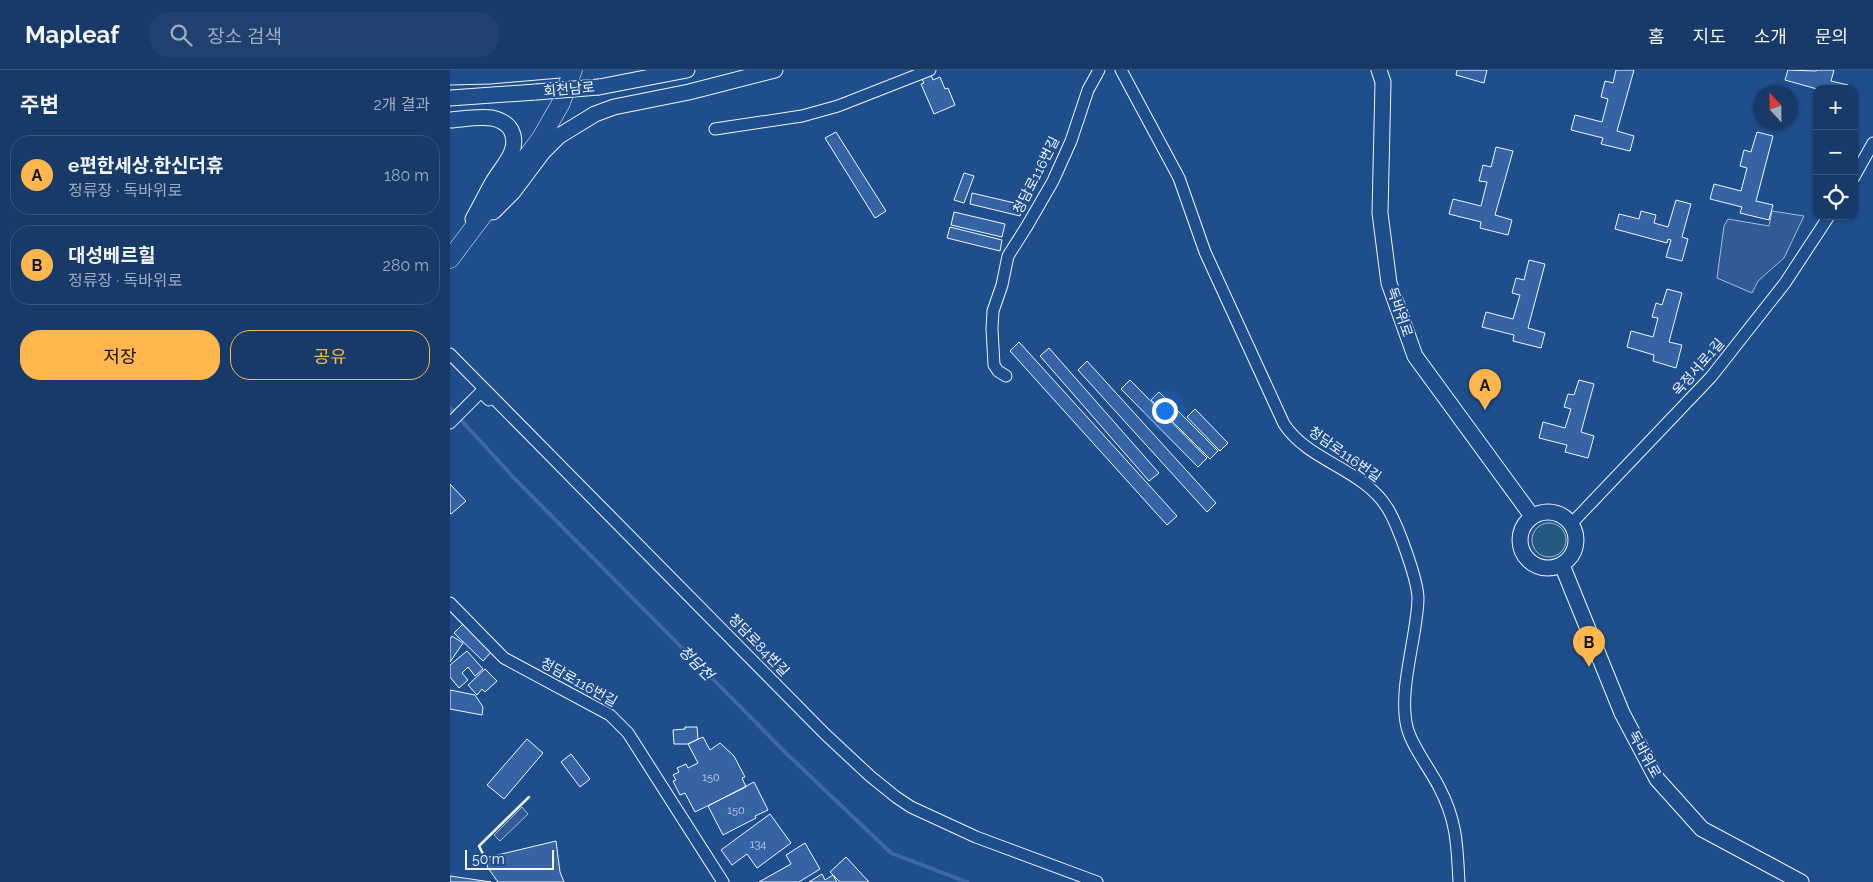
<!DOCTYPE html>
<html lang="ko">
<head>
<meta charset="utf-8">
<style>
  :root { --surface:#173a69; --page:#20416f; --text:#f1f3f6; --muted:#9eadc0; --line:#36547d; --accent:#ffb74d }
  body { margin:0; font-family:Raleway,"Noto Sans KR",sans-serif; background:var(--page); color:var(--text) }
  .controls { position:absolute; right:15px; top:15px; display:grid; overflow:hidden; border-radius:10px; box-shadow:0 1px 4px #0004 }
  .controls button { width:45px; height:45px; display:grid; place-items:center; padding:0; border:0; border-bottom:1px solid var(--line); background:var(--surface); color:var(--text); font:25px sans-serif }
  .compass { position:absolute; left:1303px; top:15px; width:45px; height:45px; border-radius:50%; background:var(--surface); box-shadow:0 1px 4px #0004; rotate:338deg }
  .scale { position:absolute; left:15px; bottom:12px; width:89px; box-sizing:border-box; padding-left:5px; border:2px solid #f2f6ff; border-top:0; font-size:14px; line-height:18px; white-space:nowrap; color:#f2f6ff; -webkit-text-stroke:4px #1f4e8c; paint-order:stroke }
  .you { position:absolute; left:714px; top:340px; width:18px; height:18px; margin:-12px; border:4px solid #fff; border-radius:50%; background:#1a73e8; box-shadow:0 0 0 8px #1a73e833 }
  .badge { display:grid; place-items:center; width:32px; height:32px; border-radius:50%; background:var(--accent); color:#111; font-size:16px; font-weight:700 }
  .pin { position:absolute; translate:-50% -41px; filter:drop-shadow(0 1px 2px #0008) }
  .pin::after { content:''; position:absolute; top:26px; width:18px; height:15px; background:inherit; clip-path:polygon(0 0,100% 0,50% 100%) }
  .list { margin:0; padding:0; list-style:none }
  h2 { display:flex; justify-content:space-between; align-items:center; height:65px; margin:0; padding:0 20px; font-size:21px }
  h2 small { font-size:16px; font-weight:400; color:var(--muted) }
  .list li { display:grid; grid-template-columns:32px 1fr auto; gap:15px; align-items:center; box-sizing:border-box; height:80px; margin:0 10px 10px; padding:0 10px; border:1px solid var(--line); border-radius:20px }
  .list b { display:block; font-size:19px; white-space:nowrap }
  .list p { margin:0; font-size:16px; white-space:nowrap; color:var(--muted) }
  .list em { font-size:16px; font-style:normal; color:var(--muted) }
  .actions { display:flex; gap:10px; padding:15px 20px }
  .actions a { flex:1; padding:11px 0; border:1px solid var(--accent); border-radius:20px; text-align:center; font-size:18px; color:var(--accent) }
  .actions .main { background:var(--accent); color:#111 }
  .icon { flex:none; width:28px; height:28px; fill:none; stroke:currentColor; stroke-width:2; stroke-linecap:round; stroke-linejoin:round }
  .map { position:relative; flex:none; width:1423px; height:812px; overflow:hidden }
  header { display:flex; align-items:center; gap:30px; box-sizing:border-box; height:70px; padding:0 25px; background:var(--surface); border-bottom:1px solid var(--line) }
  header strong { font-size:24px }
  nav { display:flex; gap:28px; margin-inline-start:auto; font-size:18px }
  .search { width:350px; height:45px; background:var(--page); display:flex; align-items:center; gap:12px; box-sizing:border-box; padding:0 18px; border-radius:20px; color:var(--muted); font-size:19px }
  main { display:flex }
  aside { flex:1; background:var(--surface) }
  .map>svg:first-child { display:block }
  .green { fill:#245a82; stroke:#a8bbd7 }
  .parking { fill:#305b95; stroke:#a8bbd7 }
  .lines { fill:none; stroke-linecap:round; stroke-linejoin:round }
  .stream { stroke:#3b69a3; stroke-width:4 }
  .building { fill:#3563a3; stroke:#f2f6ff }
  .minor-casing { stroke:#f2f6ff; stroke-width:13 }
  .secondary-casing { stroke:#f2f6ff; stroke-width:17 }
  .trunk-casing { stroke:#f2f6ff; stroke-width:19 }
  .minor { stroke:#1f4e8c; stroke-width:11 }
  .secondary { stroke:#1f4e8c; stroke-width:15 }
  .trunk { stroke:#1f4e8c; stroke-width:18 }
  .secondary-bridge-casing { stroke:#f2f6ff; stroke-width:17; stroke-linecap:butt }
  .secondary-bridge { stroke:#1f4e8c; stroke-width:15 }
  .wall { stroke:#f2f6ff; stroke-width:2.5 }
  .labels { text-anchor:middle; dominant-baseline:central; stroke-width:4; stroke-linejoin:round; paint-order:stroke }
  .number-label { font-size:11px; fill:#c3d1e8 }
  .street-label { font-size:14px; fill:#f2f6ff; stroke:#1f4e8c }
  .water-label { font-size:15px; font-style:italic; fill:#f2f6ff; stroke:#1f4e8c }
</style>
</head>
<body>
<header>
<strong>Mapleaf</strong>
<div class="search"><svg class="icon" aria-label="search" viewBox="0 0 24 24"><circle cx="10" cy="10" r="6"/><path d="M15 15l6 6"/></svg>장소 검색</div>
<nav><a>홈</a><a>지도</a><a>소개</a><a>문의</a></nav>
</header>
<main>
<aside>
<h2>주변<small>2개 결과</small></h2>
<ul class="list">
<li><span class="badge">A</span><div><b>e편한세상.한신더휴</b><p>정류장 · 독바위로</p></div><em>180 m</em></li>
<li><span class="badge">B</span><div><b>대성베르힐</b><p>정류장 · 독바위로</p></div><em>280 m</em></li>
</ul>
<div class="actions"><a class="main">저장</a><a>공유</a></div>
</aside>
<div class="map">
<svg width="1423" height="812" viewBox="0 0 1423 812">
  <rect width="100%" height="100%" fill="#1f4e8c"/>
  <path class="green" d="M1082 470a17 17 0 1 1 34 0a17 17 0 1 1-34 0Z"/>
  <path class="parking" d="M1322,141L1354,146L1334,188L1308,211L1302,223L1267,208L1274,156L1278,149L1319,156Z
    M72,737L78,744L50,771L44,765Z"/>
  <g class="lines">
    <path class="stream" d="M0,338L64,408L337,684L441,783L517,812"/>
  </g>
  <path class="building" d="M1007,0H1037L1034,13L1006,5Z
    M1166,0H1184L1167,61L1184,66L1180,81L1151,74L1153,68L1121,60L1125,45L1152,52L1158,29L1151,27L1155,11L1163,13Z
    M1338,0L1366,1L1367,0H1384L1381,11L1398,15L1397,19H1367L1335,10Z
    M481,5L483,10L490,7L495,19L498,18L505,35L484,44L471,14L474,13L472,9Z
    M386,62L436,141L425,148L375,68Z
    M1307,62L1323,66L1306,131L1323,135L1319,150L1290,143L1292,137L1260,129L1264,114L1291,121L1297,98L1290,96L1294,80L1301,82Z
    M1046,77L1063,81L1045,145L1062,150L1058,165L1030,158L1031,152L999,144L1003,129L1031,136L1037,112L1029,111L1033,95L1041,97Z
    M514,103L524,106L514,133L504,130Z
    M522,123L573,135L570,146L520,134Z
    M1226,130L1241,134L1232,167L1238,169L1232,191L1216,187L1221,170L1218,169L1217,173L1165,159L1169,144L1189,149L1191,141L1206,145L1204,153L1218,157Z
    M504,142L555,154L552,167L501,155Z
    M500,157L552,170L550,181L497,168Z
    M1079,190L1095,194L1078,258L1095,263L1091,278L1063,271L1064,265L1032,257L1036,242L1063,249L1070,225L1062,223L1066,208L1074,210Z
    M1217,219L1232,223L1219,272L1232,275L1226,298L1203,291L1204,285L1177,277L1181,261L1203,267L1208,248L1202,247L1206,233L1212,235Z
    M569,272L727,446L717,455L560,281Z
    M599,278L709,403L699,411L590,286Z
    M637,291L766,433L757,442L628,300Z
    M680,310L757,388L748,397L671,319Z
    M1129,310L1144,314L1131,362L1144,366L1138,388L1115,382L1117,375L1089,368L1093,352L1115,358L1121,339L1114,337L1118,324L1124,325Z
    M709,322L768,381L760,389L701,330Z
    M745,339L778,373L770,381L737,347Z
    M0,414L16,431L1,444L0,443Z
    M13,554L42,581L33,591L4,563Z
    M2,566L13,573L0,592V569Z
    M17,581L33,599L25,606L18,597L12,603L18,610L9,618L0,607V595Z
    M35,599L47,611L35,622L32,619L27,625L18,615Z
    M0,620L25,625L33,637L32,645L0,639Z
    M235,657H247L248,669L238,674H224L223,660L235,659Z
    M253,667L260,680L270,673L284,686L295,707L292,708L296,717L245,742L235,723L230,725L223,711L226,710L223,705L229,702L227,698L236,694L238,698L248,693L238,674Z
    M77,669L93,683L54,729L37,715Z
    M121,684L140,709L130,717L111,692Z
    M304,712L318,740L305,746L306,748L273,765L258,736Z
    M320,744L341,773L307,798L297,784L282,795L271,780Z
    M106,771L110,802L114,812H48L38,798L35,788Z
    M355,773L370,799L349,812H309L341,794L336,785Z
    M396,787L419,812H390L380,802Z
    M372,804L375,810L383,805L387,812H359Z
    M0,806L41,812H0Z"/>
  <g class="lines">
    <defs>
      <path id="minor" d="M671,0L729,108L755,182L834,354C859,392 914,399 938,439C948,456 968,510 968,529C967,567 948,620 957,657C961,675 980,699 989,717C1007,751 1007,775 1009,812
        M265,59L352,46L388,36L480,0
        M1404,107L1423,73
        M0,284L375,664L420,706L446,727L461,737L526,767L647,812
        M556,306L548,301L544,295L542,259L543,241L552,215L558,186L577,156L603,111L621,71L638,20L649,0
        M0,353L31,322L39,330
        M1122,453L1261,307L1335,213L1379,146
        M0,533L54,588L160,645L178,663L273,812"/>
      <path id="secondary" d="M929,0L933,12L930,143L939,213L965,286L1082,446
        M0,7L40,6L110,0
        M149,17L237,0
        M0,28L86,22
        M0,50C13,49 30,46 42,48C51,50 57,53 61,60C71,80 52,96 43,112C36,124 30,137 23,149
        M43,142L63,122L93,82L109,66L145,44L164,37L239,22L325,0
        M1070 470a28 28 0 1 1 56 0a28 28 0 1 1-56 0Z
        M1112,495L1172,643L1207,709L1252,759L1351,812"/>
      <path id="trunk" d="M0,189L91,68L111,33L123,0"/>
    </defs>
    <use href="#minor" class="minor-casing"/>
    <use href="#secondary" class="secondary-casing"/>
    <use href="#trunk" class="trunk-casing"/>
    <use href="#minor" class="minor"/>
    <use href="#secondary" class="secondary"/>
    <use href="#trunk" class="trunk"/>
    <defs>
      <path id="secondary-bridge" d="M86,22L149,17"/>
    </defs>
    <use href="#secondary-bridge" class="secondary-bridge-casing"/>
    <use href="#secondary-bridge" class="secondary-bridge"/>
    <path class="wall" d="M35,788L29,776L79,727"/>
  </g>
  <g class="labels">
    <g class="number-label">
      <text x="261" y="707">150</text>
      <text x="286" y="740">150</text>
      <text x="308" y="774">134</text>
    </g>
    <g class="street-label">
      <text transform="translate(119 19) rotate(-5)">회천남로</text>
      <text transform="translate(586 105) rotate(-63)">청담로116번길</text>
      <text transform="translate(950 242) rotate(71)">독바위로</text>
      <text transform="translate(1248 297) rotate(-49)">옥정서로1길</text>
      <text transform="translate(895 384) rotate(35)">청담로116번길</text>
      <text transform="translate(309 575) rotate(46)">청담로84번길</text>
      <text transform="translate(129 612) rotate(29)">청담로116번길</text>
      <text transform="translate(1195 684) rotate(61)">독바위로</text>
    </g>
    <g class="water-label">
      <text transform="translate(246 593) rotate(45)">청담천</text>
    </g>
  </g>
</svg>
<div class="controls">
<button>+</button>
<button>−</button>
<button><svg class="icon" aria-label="locate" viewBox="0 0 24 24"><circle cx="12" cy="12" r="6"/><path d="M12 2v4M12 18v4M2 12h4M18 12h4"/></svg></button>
</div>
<svg class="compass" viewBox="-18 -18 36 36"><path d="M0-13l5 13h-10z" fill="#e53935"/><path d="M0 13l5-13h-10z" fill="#9eadc0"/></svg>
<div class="scale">50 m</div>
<div class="you"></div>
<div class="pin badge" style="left:1035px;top:340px">A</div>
<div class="pin badge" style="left:1139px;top:597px">B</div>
</div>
</main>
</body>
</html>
